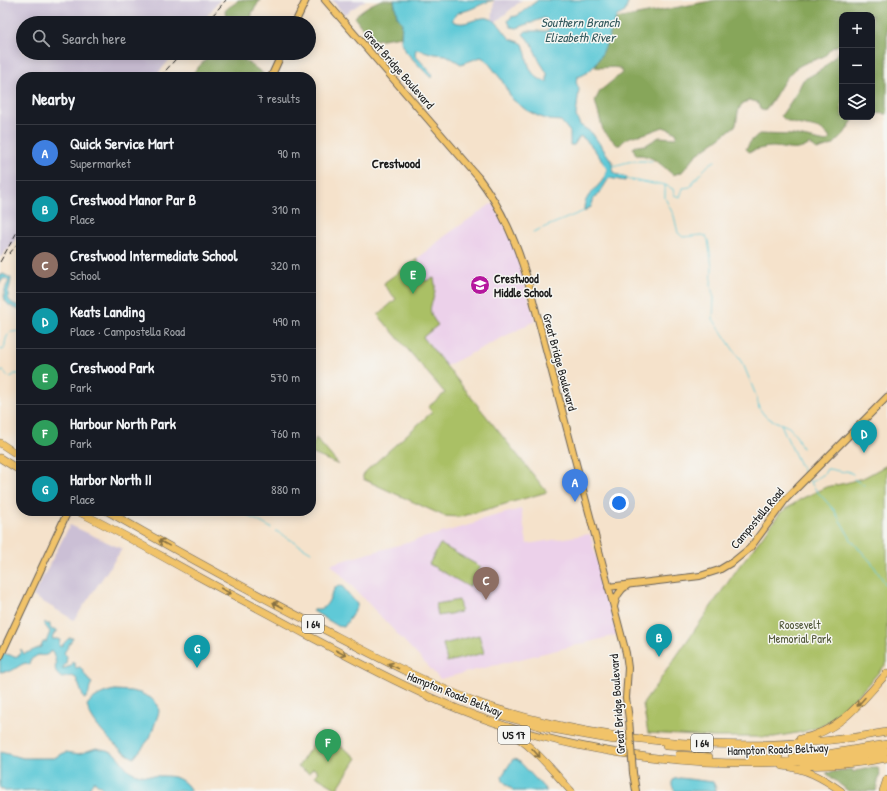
<!DOCTYPE html>
<html lang="en">
<head>
<meta charset="utf-8">
<style>
  :root { --surface:#171b24; --page:#20242c; --text:#f1f3f6; --muted:#9ea1a6; --line:#363941; --accent:#db2777 }
  body { margin:0; font-family:"Patrick Hand",sans-serif; background:var(--page); color:var(--text) }
  .controls { position:absolute; right:12px; top:12px; display:grid; overflow:hidden; border-radius:8px; box-shadow:0 2px 10px #0003 }
  .controls button { width:36px; height:36px; display:grid; place-items:center; padding:0; border:0; border-bottom:1px solid var(--line); background:var(--surface); color:var(--text); font:20px sans-serif }
  .you { position:absolute; left:619px; top:503px; width:14px; height:14px; margin:-10px; border:3px solid #fff; border-radius:50%; background:#1a73e8; box-shadow:0 0 0 6px #1a73e833 }
  .badge { display:grid; place-items:center; width:26px; height:26px; border-radius:50%; background:var(--accent); color:#fff; font-size:13px; font-weight:700 }
  .pin { position:absolute; translate:-50% -33px; filter:drop-shadow(0 1px 2px #0008) }
  .pin::after { content:''; position:absolute; top:21px; width:14px; height:12px; background:inherit; clip-path:polygon(0 0,100% 0,50% 100%) }
  .list { margin:0; padding:0; list-style:none }
  h2 { display:flex; justify-content:space-between; align-items:center; height:52px; margin:0; padding:0 16px; font-size:17px }
  h2 small { font-size:13px; font-weight:400; color:var(--muted) }
  .list li { display:grid; grid-template-columns:26px 1fr auto; gap:12px; align-items:center; box-sizing:border-box; height:56px; padding:0 16px; border-top:1px solid var(--line) }
  .list b { display:block; font-size:15px; white-space:nowrap }
  .list p { margin:0; font-size:13px; white-space:nowrap; color:var(--muted) }
  .list em { font-size:13px; font-style:normal; color:var(--muted) }
  .icon { flex:none; width:22px; height:22px; fill:none; stroke:currentColor; stroke-width:2; stroke-linecap:round; stroke-linejoin:round }
  .map { position:relative; flex:none; width:887px; height:791px; overflow:hidden }
  .search { position:absolute; background:var(--surface); box-shadow:0 2px 10px #0003; left:16px; top:16px; width:300px; height:44px; display:flex; align-items:center; gap:10px; box-sizing:border-box; padding:0 14px; border-radius:22px; color:var(--muted); font-size:15px }
  .panel { position:absolute; background:var(--surface); box-shadow:0 2px 10px #0003; left:16px; top:72px; width:300px; height:444px; border-radius:16px }
  .map>svg:first-child { display:block }
  .built { fill:#ecd1ea }
  .industrial { fill:#cbbfd5 }
  .green { fill:#aac065; stroke:#636e40 }
  .forest { fill:#87a65a; stroke:#52613b }
  .water { fill:#5ec9d7; stroke:#3d727a }
  .lines { fill:none; stroke-linecap:round; stroke-linejoin:round }
  .stream { stroke:#5ec9d7; stroke-width:1 }
  .major-casing { stroke:#686159; stroke-width:8 }
  .highway-casing { stroke:#686159; stroke-width:8 }
  .major { stroke:#f1c369; stroke-width:6 }
  .highway { stroke:#f1c369; stroke-width:7 }
  .rail { stroke:#1c1c1c; stroke-width:1; stroke-dasharray:6 3; stroke-linecap:butt }
  .major-bridge-casing { stroke:#686159; stroke-width:8; stroke-linecap:butt }
  .major-bridge { stroke:#f1c369; stroke-width:6 }
  .oneway { stroke:#867042 }
  .labels { text-anchor:middle; dominant-baseline:central; stroke-width:3; stroke-linejoin:round; paint-order:stroke }
  .shield { fill:#f6f6f2; stroke:#5d5d5c; stroke-width:1 }
  .shield-label { font-size:11px; font-weight:bold; fill:#1c1c1c }
  .street-label { font-size:12px; fill:#1c1c1c; stroke:#f6f6f2 }
  .poi-label { font-size:12px; font-weight:bold; fill:#1c1c1c; stroke:#f6f6f2; text-anchor:start }
  .park-label { font-size:12px; fill:#4e5536; stroke:#f6f6f2 }
  .water-label { font-size:13px; font-style:italic; fill:#33595d; stroke:#f6f6f2 }
  .neighbourhood-label { font-size:13px; font-weight:bold; fill:#1c1c1c; stroke:#f6f6f2 }
</style>
</head>
<body>
<div class="map">
<svg width="887" height="791" viewBox="0 0 887 791">
  <rect width="100%" height="100%" fill="#f6f6f2"/>
  <filter id="ink" filterUnits="userSpaceOnUse"><feTurbulence type="fractalNoise" baseFrequency=".025" numOctaves="2"/><feDisplacementMap in="SourceGraphic" scale="8" xChannelSelector="R" yChannelSelector="G"/><feConvolveMatrix kernelMatrix="1 2 1 2 8 2 1 2 1" color-interpolation-filters="sRGB"/></filter>
  <filter id="wash" filterUnits="userSpaceOnUse"><feTurbulence type="fractalNoise" baseFrequency=".012" numOctaves="4" result="noise"/><feDisplacementMap in="SourceGraphic" scale="16" xChannelSelector="R" yChannelSelector="G"/><feGaussianBlur stdDeviation="0.9" result="paint"/><feColorMatrix in="noise" values="0 0 0 0 0 0 0 0 0 0 0 0 0 0 0 0 0 1.4 0 .05"/><feComposite in="paint" operator="in"/></filter>
  <g filter="url(#wash)">
    <rect width="100%" height="100%" fill="#f5e2cb"/>
    <path class="built" d="M491,204L494,205L515,247L535,321L446,366L423,337L425,336L430,311V304L435,289L425,281L417,259L445,236Z
      M521,509L527,544L590,534L617,635L440,679L331,564L473,524L479,520Z"/>
    <path class="industrial" d="M0,0H220L201,23H23V53H175L155,77H21V233L0,258Z
      M332,0H366L344,14Z
      M494,0H522L492,25Z
      M70,525L122,549L74,620L33,596Z"/>
    <path class="green" d="M417,259L425,281L434,278C434,281 436,285 435,288C435,304 423,307 438,325L423,337L547,492L460,517L444,516L363,479V475L365,472L432,412L428,407L445,393L378,315L396,299L384,285L385,282Z
      M316,438L339,465L311,453V449Z
      M887,465V663L841,714L822,726L802,732L774,737H710L648,733L643,704L740,565L753,549L780,513L801,499L826,487L846,483L865,477Z
      M440,544L481,567L469,587L429,564Z
      M459,600L461,612L438,616L436,604Z
      M479,635L484,653L447,662L443,644Z
      M321,732L357,758L337,789L315,776L318,771L313,768L309,773L298,767Z"/>
    <path class="forest" d="M238,0H260L252,13L251,23H233L226,15L225,11C228,6 235,5 238,0Z
      M382,0H394L397,16L402,23L401,36L376,40L370,39L355,18C357,11 375,2 382,0Z
      M716,0H887V114L872,113V15H842V46L839,45C827,48 829,55 822,57C816,60 808,61 801,65C783,74 778,97 764,111L760,108L757,102L749,100L741,105L738,112L736,125L721,137L696,155L682,172L673,175C662,165 651,154 636,155L633,148L636,146L646,145L659,137L676,138L677,134L671,130L663,127C658,129 652,131 647,133C635,137 629,134 620,145H617L603,130L595,101L600,91L622,73L620,68C611,66 604,69 595,67L616,19Z
      M842,49V117H855L844,134L833,145L817,150L810,144C795,154 786,147 772,147C764,147 756,150 749,152L746,149L751,141L759,134L793,135L826,142L830,139C822,121 793,130 781,116L796,94L803,80L821,70Z
      M212,53H235L265,75L264,77H189Z
      M864,768H878L880,773L876,791H848L826,773L852,769L853,772Z"/>
    <path class="water" d="M394,0H494C481,3 471,11 459,12L452,20C463,29 476,16 488,18C500,21 503,33 511,39C515,41 519,41 523,44C529,60 526,76 547,82V73L540,62L531,43L523,34L526,31H547L550,27L549,22L544,18L517,28L511,27L508,21L511,17L517,16L538,0H627L628,3L625,12L617,16C608,36 601,72 577,77L576,82L579,89L576,116L580,125L592,133L613,163V170L615,174L627,177L625,181L609,178L599,194L594,198L591,207L584,211C583,195 597,190 604,178C605,176 606,172 607,169C601,159 590,141 580,136L574,145H570V132L561,121L549,120L538,116L526,110L512,99L501,79L486,60L481,57L461,64L446,55L435,54L416,49L415,55L432,74L431,78L406,52L401,41L402,23L397,16Z
      M3,274L11,278C11,290 0,302 21,306V310C3,306 0,296 9,281L4,278L0,283V276Z
      M338,586H342L357,604V607L344,627L338,626L313,611L315,609C329,610 329,597 335,588Z
      M45,622L47,624H50V627L52,630H57V632L54,633L52,639H57L60,640L59,645L60,647L69,638H73L64,653L67,656L66,663L62,669L71,666L72,662L74,663L76,668L80,667C85,672 86,679 92,683C87,689 92,695 84,699C81,691 79,685 76,678L72,676L62,678C49,671 61,663 51,651C47,656 44,656 38,655L30,660L29,665L26,663C20,664 16,669 11,671C7,672 4,671 0,672V653L10,655L14,657L20,655L21,649L24,654L41,647L43,642H46L50,632L44,624Z
      M115,690L131,691L140,693L151,698L158,705L159,712L150,738L134,758C117,750 90,723 87,705C94,696 104,692 115,690Z
      M96,748C101,749 108,750 112,752C120,756 124,769 134,773C155,781 178,767 191,791H106L94,781L90,786L91,788L73,791L45,790L5,791L0,788V752L23,758H54L66,752L79,754Z
      M513,759L518,760L547,791H514L503,781L502,776Z
      M680,778L713,782L716,788L715,791H675L672,786V782L674,779Z"/>
    <g class="lines">
      <path class="stream" d="M613,166L632,161H652
        M626,179L654,184H661L665,185V198L674,216L678,233L683,237L702,235L706,236L708,240L712,267L711,287L714,298L713,319L744,366L757,398L759,408L765,416L772,420L789,427L796,435L802,448
        M665,185L673,189L674,195L680,197L683,188L690,187L692,185L693,181C701,176 705,165 715,161
        M533,232L584,211
        M10,332L21,331
        M0,349L3,350C6,346 4,341 8,335
        M0,372L4,371L7,376L11,377L15,374H21
        M781,424L787,438L804,473
        M854,479L864,485
        M809,480L816,490L834,510L852,541L871,562L887,586
        M811,482L824,474L827,469C834,469 841,473 847,471L853,474
        M240,511L271,528
        M276,531L311,552"/>
    </g>
  </g>
  <g filter="url(#ink)">
    <g class="lines">
      <defs>
        <path id="major" d="M325,0L478,177C503,210 516,242 528,281L626,653L628,668L626,698L629,719
          M295,23L306,0
          M271,77L282,53
          M608,587L700,576L719,570L734,561L750,548L786,499L887,397
          M614,607C616,597 619,590 628,585
          M0,657L68,511
          M633,773L636,791"/>
        <path id="highway" d="M0,443L21,457
          M0,458L21,471
          M77,511C116,530 154,552 192,573C230,594 269,614 307,635C351,658 394,682 439,701C576,761 740,777 887,751
          M107,511C178,552 250,591 323,629C375,656 427,684 482,704C606,746 758,756 887,732
          M491,709L499,715L546,728L614,740
          M505,730C532,744 551,769 571,791
          M800,739C841,731 861,702 887,673
          M666,746L701,748
          M679,755L709,757
          M793,757L821,755L887,744
          M749,758H779
          M803,765C830,767 860,763 887,758
          M783,766C805,768 823,778 841,791
          M883,791L887,779"/>
      </defs>
      <use href="#major" class="major-casing"/>
      <use href="#highway" class="highway-casing"/>
      <use href="#major" class="major"/>
      <use href="#highway" class="highway"/>
      <path class="rail" d="M206,23L226,0
        M160,77L181,53
        M9,254L21,240
        M0,262L21,225"/>
      <defs>
        <path id="major-bridge" d="M629,719L633,773"/>
      </defs>
      <use href="#major-bridge" class="major-bridge-casing"/>
      <use href="#major-bridge" class="major-bridge"/>
    </g>
    <defs><path id="oneway-shaft" d="M-6 0H5M1.5-3L5.5 0L1.5 3" fill="none" stroke-width="1.6" stroke-linecap="round" stroke-linejoin="round"/></defs>
    <g class="oneway">
      <use href="#oneway-shaft" transform="translate(164 543) rotate(-151)"/>
      <use href="#oneway-shaft" transform="translate(226 591) rotate(28)"/>
      <use href="#oneway-shaft" transform="translate(278 605) rotate(-152)"/>
      <use href="#oneway-shaft" transform="translate(341 653) rotate(28)"/>
      <use href="#oneway-shaft" transform="translate(393 666) rotate(-154)"/>
      <use href="#oneway-shaft" transform="translate(861 702) rotate(132)"/>
      <use href="#oneway-shaft" transform="translate(536 753) rotate(48)"/>
    </g>
  </g>
  <defs>
    <symbol id="school-disc" viewBox="-11 -11 22 22"><circle r="9.5" fill="#b5179e" stroke="#f6f6f2"/><path d="M0-5L7-2L0 1L-7-2ZM-4 1L0 2.5L4 1V4Q0 6-4 4Z" fill="#fff"/></symbol>
  </defs>
  <g fill-rule="evenodd">
    <use href="#school-disc" x="469" y="274" width="22" height="22"/>
  </g>
  <g class="labels">
    <g class="shield">
      <rect x="302" y="615" width="22" height="18" rx="3"/>
      <rect x="498" y="726" width="32" height="18" rx="3"/>
      <rect x="691" y="734" width="22" height="18" rx="3"/>
    </g>
    <g class="shield-label">
      <text x="313" y="624">I 64</text>
      <text x="514" y="735">US 17</text>
      <text x="702" y="743">I 64</text>
    </g>
    <g class="street-label">
      <text transform="translate(399 69) rotate(49)">Great Bridge Boulevard</text>
      <text transform="translate(560 362) rotate(75)">Great Bridge Boulevard</text>
      <text transform="translate(757 518) rotate(-50)">Campostella Road</text>
      <text transform="translate(455 694) rotate(22)">Hampton Roads Beltway</text>
      <text transform="translate(617 704) rotate(-94)">Great Bridge Boulevard</text>
      <text transform="translate(778 749) rotate(-2)">Hampton Roads Beltway</text>
    </g>
    <g class="poi-label">
      <text x="494" y="278">Crestwood<tspan x="494" dy="14">Middle School</tspan></text>
    </g>
    <g class="park-label">
      <text x="800" y="624">Roosevelt<tspan x="800" dy="14">Memorial Park</tspan></text>
    </g>
    <g class="water-label">
      <text x="580" y="22">Southern Branch<tspan x="580" dy="15">Elizabeth River</tspan></text>
    </g>
    <g class="neighbourhood-label">
      <text x="396" y="163">Crestwood</text>
    </g>
  </g>
</svg>
<div class="controls">
<button>+</button>
<button>−</button>
<button><svg class="icon" aria-label="layers" viewBox="0 0 24 24"><path d="M12 4l9 5-9 5-9-5zM3 14l9 5 9-5"/></svg></button>
</div>
<div class="you"></div>
<div class="pin badge" style="left:575px;top:502px;background:#3f7fe0">A</div>
<div class="pin badge" style="left:659px;top:657px;background:#0f9aa8">B</div>
<div class="pin badge" style="left:486px;top:600px;background:#8d6e63">C</div>
<div class="pin badge" style="left:864px;top:453px;background:#0f9aa8">D</div>
<div class="pin badge" style="left:413px;top:294px;background:#2e9e5b">E</div>
<div class="pin badge" style="left:328px;top:762px;background:#2e9e5b">F</div>
<div class="pin badge" style="left:197px;top:668px;background:#0f9aa8">G</div>
<div class="search"><svg class="icon" aria-label="search" viewBox="0 0 24 24"><circle cx="10" cy="10" r="6"/><path d="M15 15l6 6"/></svg>Search here</div>
<section class="panel">
<h2>Nearby<small>7 results</small></h2>
<ul class="list">
<li><span class="badge" style="background:#3f7fe0">A</span><div><b>Quick Service Mart</b><p>Supermarket</p></div><em>90 m</em></li>
<li><span class="badge" style="background:#0f9aa8">B</span><div><b>Crestwood Manor Par B</b><p>Place</p></div><em>310 m</em></li>
<li><span class="badge" style="background:#8d6e63">C</span><div><b>Crestwood Intermediate School</b><p>School</p></div><em>320 m</em></li>
<li><span class="badge" style="background:#0f9aa8">D</span><div><b>Keats Landing</b><p>Place · Campostella Road</p></div><em>490 m</em></li>
<li><span class="badge" style="background:#2e9e5b">E</span><div><b>Crestwood Park</b><p>Park</p></div><em>570 m</em></li>
<li><span class="badge" style="background:#2e9e5b">F</span><div><b>Harbour North Park</b><p>Park</p></div><em>760 m</em></li>
<li><span class="badge" style="background:#0f9aa8">G</span><div><b>Harbor North II</b><p>Place</p></div><em>880 m</em></li>
</ul>
</section>
</div>
</body>
</html>
